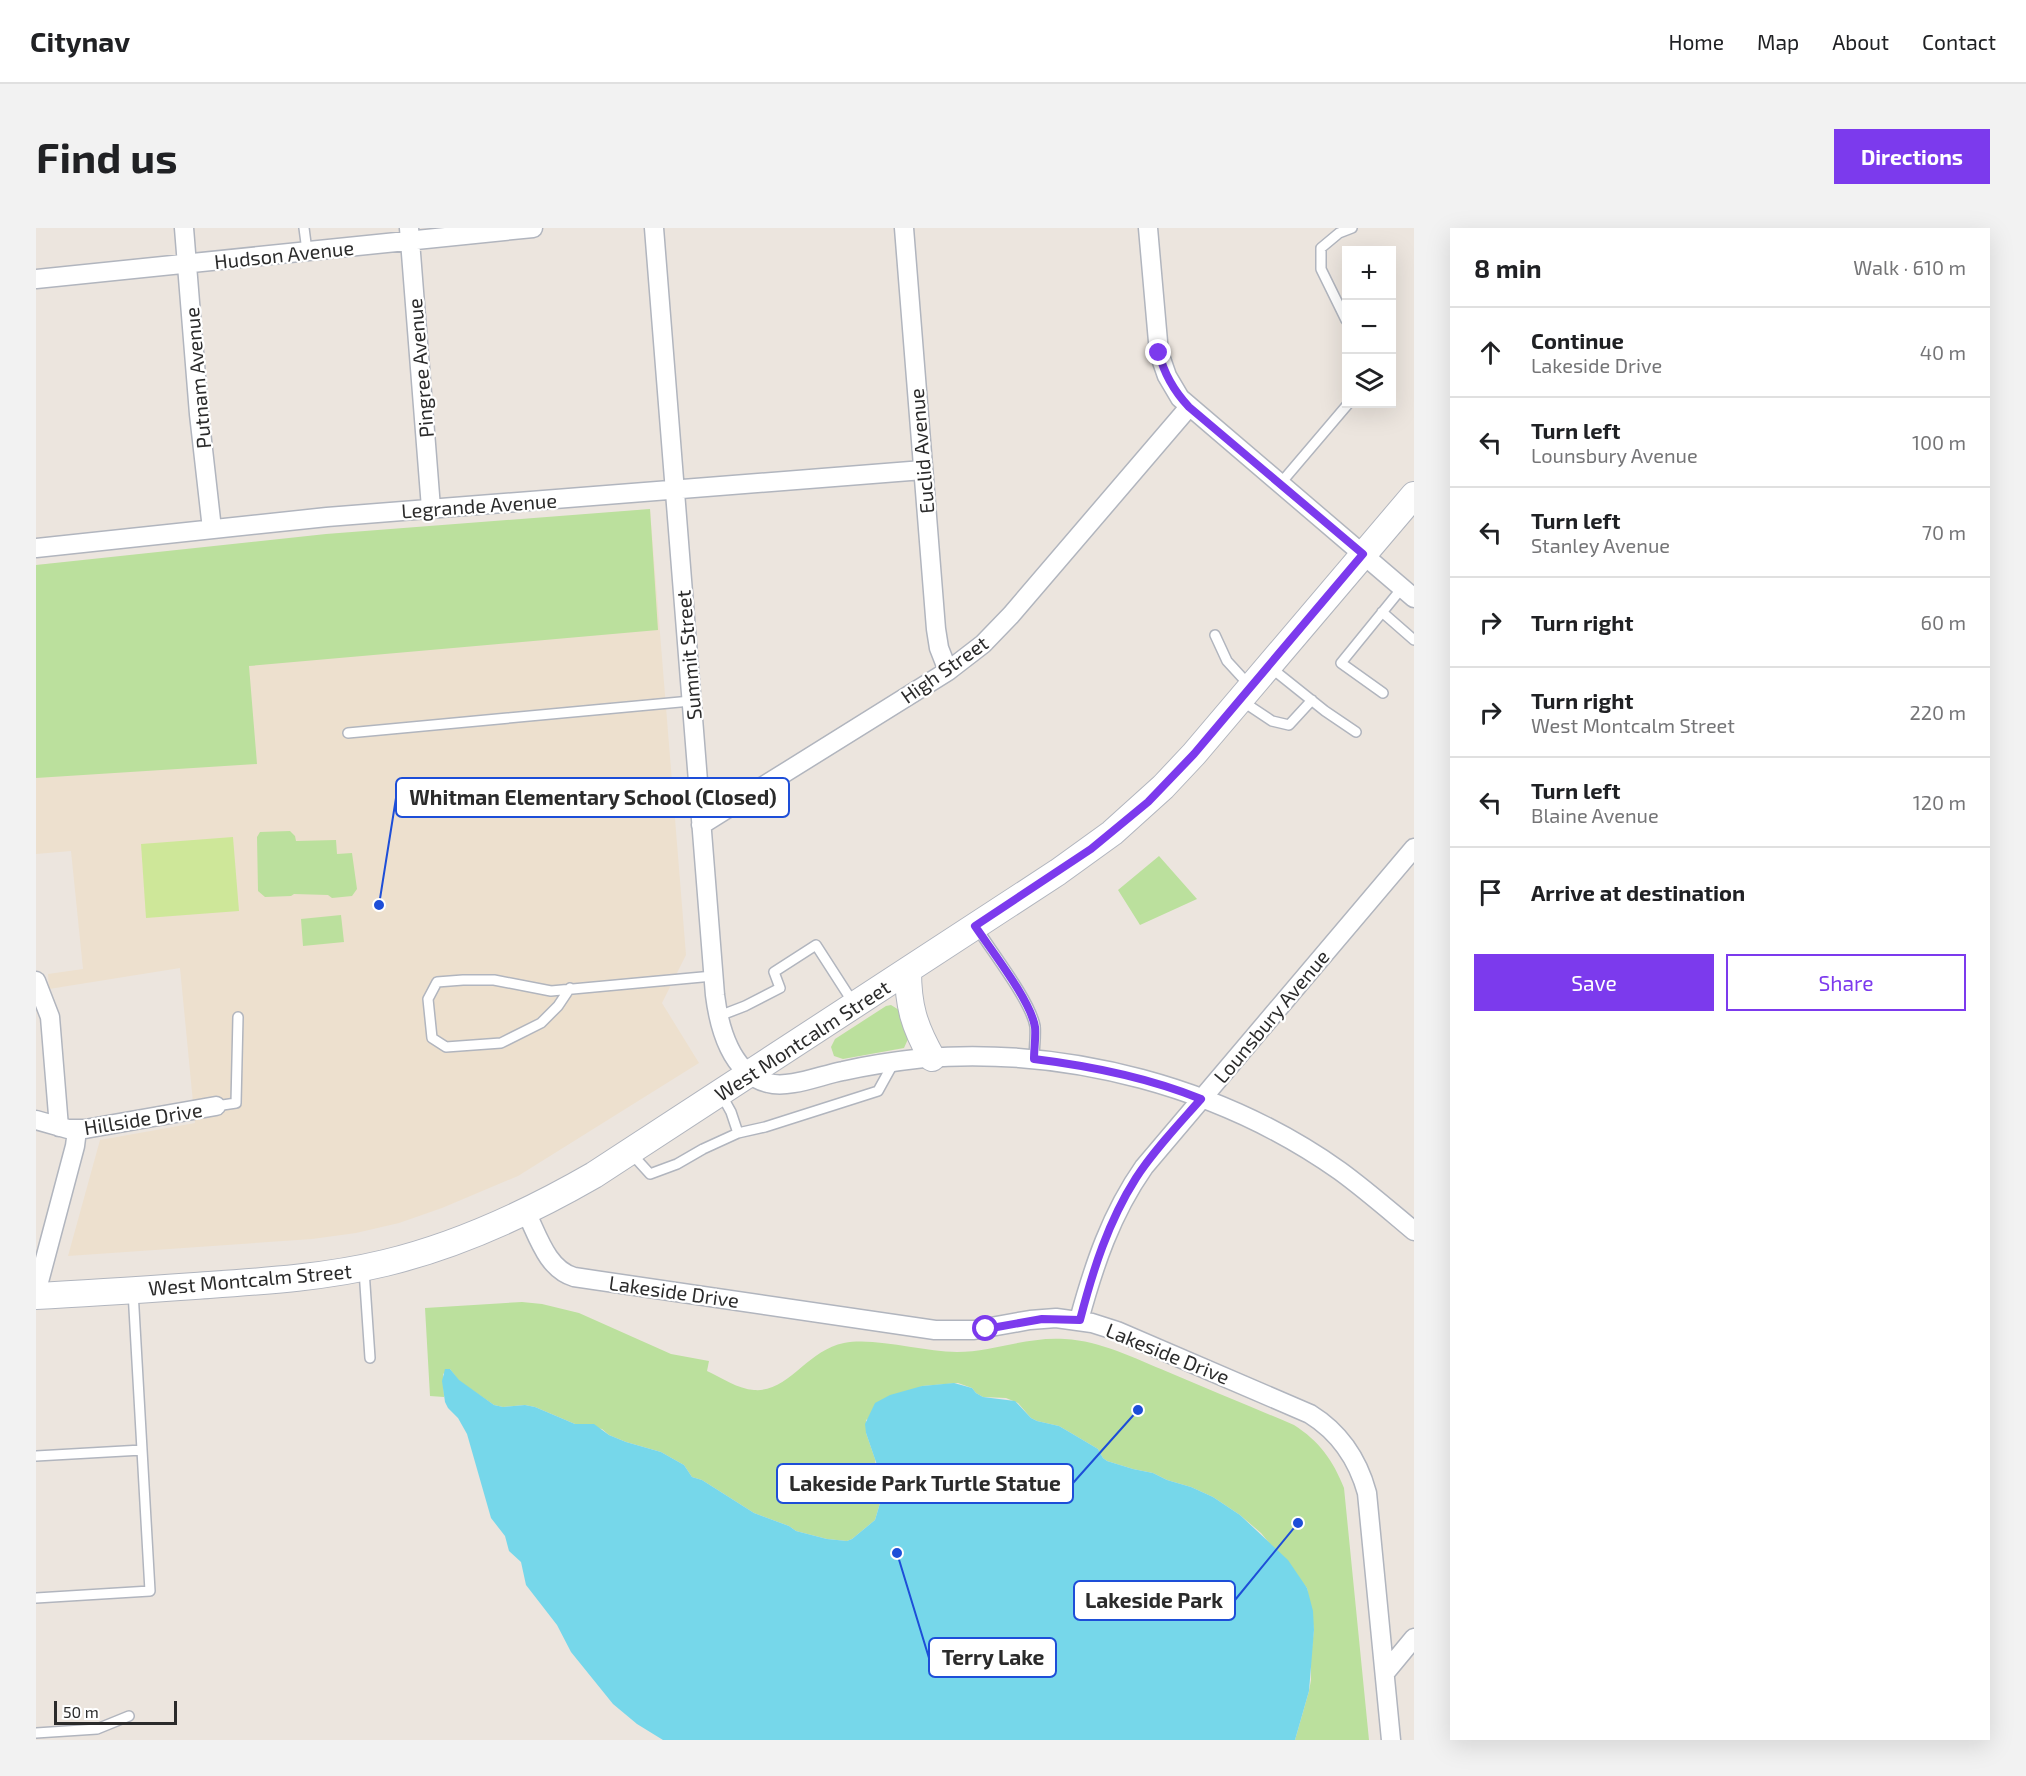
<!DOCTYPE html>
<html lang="en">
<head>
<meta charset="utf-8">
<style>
  :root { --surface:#fff; --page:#f2f2f2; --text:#202124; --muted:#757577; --line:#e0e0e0; --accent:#7c3aed }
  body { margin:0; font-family:"Exo 2",sans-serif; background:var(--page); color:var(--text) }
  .controls { position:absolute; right:18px; top:18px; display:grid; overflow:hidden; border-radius:0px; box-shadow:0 6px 24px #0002 }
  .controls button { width:54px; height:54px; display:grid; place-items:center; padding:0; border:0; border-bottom:2px solid var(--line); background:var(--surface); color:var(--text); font:30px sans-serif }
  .scale { position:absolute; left:18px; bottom:15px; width:123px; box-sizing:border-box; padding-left:6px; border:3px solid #2b2b2b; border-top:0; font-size:16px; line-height:21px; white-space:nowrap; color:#2b2b2b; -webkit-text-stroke:4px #fff; paint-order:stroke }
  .stop { position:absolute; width:18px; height:18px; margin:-14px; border:4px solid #7c3aed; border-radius:50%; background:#fff }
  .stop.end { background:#7c3aed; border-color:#fff; box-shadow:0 2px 6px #0008 }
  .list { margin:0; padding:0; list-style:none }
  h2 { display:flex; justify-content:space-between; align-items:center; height:78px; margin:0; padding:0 24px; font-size:26px }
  h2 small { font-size:20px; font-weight:400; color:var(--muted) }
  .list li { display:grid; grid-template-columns:39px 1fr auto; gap:18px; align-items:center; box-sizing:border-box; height:90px; padding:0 24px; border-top:2px solid var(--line) }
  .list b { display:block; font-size:22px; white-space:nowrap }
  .list p { margin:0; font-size:20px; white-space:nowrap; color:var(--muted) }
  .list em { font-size:20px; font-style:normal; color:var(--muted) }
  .actions { display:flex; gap:12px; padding:18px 24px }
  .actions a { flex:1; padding:14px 0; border:2px solid var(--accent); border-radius:0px; text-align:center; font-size:21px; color:var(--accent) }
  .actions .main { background:var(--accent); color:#fff }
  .icon { flex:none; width:33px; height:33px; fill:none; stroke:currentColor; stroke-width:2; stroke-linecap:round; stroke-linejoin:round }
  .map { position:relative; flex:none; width:1378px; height:1512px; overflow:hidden; border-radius:0px }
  header { display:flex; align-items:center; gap:36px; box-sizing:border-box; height:84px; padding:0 30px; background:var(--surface); border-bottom:2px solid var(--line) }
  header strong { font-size:28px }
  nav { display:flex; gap:33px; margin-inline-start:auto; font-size:21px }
  .intro { display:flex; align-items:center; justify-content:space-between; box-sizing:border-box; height:144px; padding:0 36px }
  h1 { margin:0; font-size:42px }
  .button { padding:15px 27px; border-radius:0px; background:var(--accent); color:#fff; font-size:21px; font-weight:700 }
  main { display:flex; gap:36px; padding:0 36px }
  aside { flex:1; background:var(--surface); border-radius:0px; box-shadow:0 6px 24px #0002 }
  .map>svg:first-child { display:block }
  .education { fill:#ede0ce }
  .green { fill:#bbe09d }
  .pitch { fill:#cee799 }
  .water { fill:#76d7ea }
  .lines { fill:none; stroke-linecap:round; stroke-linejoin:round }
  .service-casing { stroke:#b1b5be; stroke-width:12 }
  .minor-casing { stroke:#b1b5be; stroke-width:21 }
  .secondary-casing { stroke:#b1b5be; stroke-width:28 }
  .service { stroke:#fff; stroke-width:9 }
  .minor { stroke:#fff; stroke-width:18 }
  .secondary { stroke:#fff; stroke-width:26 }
  .route { stroke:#7c3aed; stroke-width:8 }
  .labels { text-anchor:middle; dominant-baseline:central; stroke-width:4.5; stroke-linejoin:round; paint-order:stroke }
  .street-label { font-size:20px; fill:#2b2b2b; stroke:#fff }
  .leader { fill:none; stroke:#1d4ed8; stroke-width:2 }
  .callout-dot { fill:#1d4ed8; stroke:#fff; stroke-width:2 }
  .callout { fill:#fff; stroke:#1d4ed8; stroke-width:2 }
  .callout-label { font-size:21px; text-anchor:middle; font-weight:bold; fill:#2b2b2b }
</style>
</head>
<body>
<header>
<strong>Citynav</strong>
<nav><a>Home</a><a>Map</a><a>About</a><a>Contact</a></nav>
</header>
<div class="intro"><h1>Find us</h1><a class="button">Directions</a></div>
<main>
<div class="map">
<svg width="1378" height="1512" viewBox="0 0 1378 1512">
  <rect width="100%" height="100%" fill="#ece5de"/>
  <path class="education" d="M614,281L650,727L626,775L663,835L482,948L406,980L363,995L320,1005L276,1011L32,1028L64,912L159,895L144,740L13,761L12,746L47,741L35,623L0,626V337Z"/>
  <path class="green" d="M614,281L622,402L213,438L221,536L0,550V337L290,306Z
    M254,603L259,608L260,613L300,612L301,626L316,625L321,661L316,668L296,670L292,667L258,666L255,668L229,669L222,663L221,609L224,604Z
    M1123,628L1161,671L1104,697L1082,662Z
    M305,687L308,714L267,718L265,691Z
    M855,777L863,782L872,811L868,820L807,831L798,828L795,819L799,811L850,778Z
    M486,1074L506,1076L543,1085L635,1126L673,1133L671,1143C686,1150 702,1161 718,1162C752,1165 771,1122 808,1115C840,1109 886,1124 921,1124C957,1124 992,1108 1029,1111C1065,1113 1098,1130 1132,1144C1174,1162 1216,1179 1258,1197C1283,1213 1297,1232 1308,1260L1333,1512H1259L1273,1463L1275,1452V1427L1278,1402L1271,1360L1225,1305L1204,1287L1177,1269L1155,1259L1131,1252L1117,1245L1097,1241L1071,1233L1067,1230L1062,1221L1035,1205L1023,1198L1001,1193L995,1190L982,1175L970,1170L947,1169L940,1165L936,1160L922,1155L886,1158L830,1192V1205L839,1231L844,1275L839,1292L816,1311L811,1313L791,1311L760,1303L753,1298L718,1285L666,1252L656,1249L648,1237L625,1224L590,1214L573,1207L566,1201L539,1196L499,1179L489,1177L467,1179L458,1177L423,1153L414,1141L407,1146L408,1169L394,1168L389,1080Z"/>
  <path class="pitch" d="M197,609L203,683L110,690L105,616Z"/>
  <path class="water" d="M409,1141H414L423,1152L458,1177L467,1179L489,1177L499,1179L539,1196H558L573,1207L590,1214L625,1224L648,1237L656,1249L666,1252L718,1285L753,1298L760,1303L791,1311L811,1313L816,1311L839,1292L844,1275L841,1237L830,1205L829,1196L839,1175L854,1167L886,1158L918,1155L936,1160L940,1165L947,1169L979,1173L995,1190L1001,1193L1023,1198L1035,1205L1062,1221L1067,1230L1071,1233L1097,1241L1117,1245L1131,1252L1155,1259L1177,1269L1204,1287L1252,1332L1271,1360L1277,1383L1278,1402L1273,1463L1259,1512H627L601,1496L577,1476L535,1424L521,1397L490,1357L485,1334L473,1323L469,1308L455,1290L431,1206L422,1190L412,1180L409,1174L406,1153Z"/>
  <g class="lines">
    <defs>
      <path id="service" d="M268,0L271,23
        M1310,92L1285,41V20L1303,5L1316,0
        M1244,256L1312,176
        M1346,384L1378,412
        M1179,407L1191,433L1213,457
        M1234,439L1289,483L1320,504
        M1347,465L1305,435L1366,360
        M1206,473L1236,493L1253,497L1276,472
        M312,505L655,473
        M941,700C956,724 994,772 999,798C1000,809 998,821 998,831
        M534,760L522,778L505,795L465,815L410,819L396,810L392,771L401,754L427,752H458L515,763L677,748
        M683,788L709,778L744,760L738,744L780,717L818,776
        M685,866L695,884L702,905
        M180,878L200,875L202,789
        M594,924L614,946L641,936L667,921L702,905L729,899L842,863L858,834
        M328,1042L334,1130
        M0,1228L106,1222
        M0,1370L114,1363L97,1063
        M0,1505L61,1501L93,1488"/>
      <path id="minor" d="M148,0L163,186L176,301
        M373,0L395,280
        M618,0L679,767C683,799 695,846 732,855C753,861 785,847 807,843C833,837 861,833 888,830C1033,819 1185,859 1304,943C1330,962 1354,983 1378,1003
        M868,0L900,401L903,420L912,443
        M1112,0L1123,125L1131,148L1144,170L1378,370
        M0,51L497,0
        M0,320L291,289L887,242
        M665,597L912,443L947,416L975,387L1153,179
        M0,753L14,789L23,899
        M0,892L32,901H49L180,878
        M490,984C502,1008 511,1041 538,1049L899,1102H938L994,1092L1020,1090L1056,1095L1081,1103L1274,1186C1303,1204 1322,1232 1331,1265L1355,1512
        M0,1065L39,918L41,902
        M1043,1092C1058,1037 1075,986 1108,939L1378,620
        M1349,1445L1378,1410"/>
      <path id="secondary" d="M872,742C872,778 878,798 896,830
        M0,1068C58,1065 115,1061 173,1057C232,1053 291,1049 349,1035C424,1017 492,985 558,947L1022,644L1076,605L1127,559L1158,526L1378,267"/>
    </defs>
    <use href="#service" class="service-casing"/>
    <use href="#minor" class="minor-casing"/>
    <use href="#secondary" class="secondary-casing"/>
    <use href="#service" class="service"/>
    <use href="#minor" class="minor"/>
    <use href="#secondary" class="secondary"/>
  </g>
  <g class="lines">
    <path class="route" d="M950,1101L1006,1091L1044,1092C1057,1042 1072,994 1100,950C1118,922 1143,896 1165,871C1111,849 1055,838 998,831C998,821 1000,809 999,799C995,773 955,722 939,698L1055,621L1112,574L1158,526L1327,326L1153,179C1138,163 1128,146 1123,125"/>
  </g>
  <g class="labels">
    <g class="street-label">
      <text transform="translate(248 26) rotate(-6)">Hudson Avenue</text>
      <text transform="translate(384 140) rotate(-95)">Pingree Avenue</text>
      <text transform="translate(161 150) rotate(-95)">Putnam Avenue</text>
      <text transform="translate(885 223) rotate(-95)">Euclid Avenue</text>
      <text transform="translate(443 277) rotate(-4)">Legrande Avenue</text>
      <text transform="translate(652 427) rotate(-95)">Summit Street</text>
      <text transform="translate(908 441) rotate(-35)">High Street</text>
      <text transform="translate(1235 788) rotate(-50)">Lounsbury Avenue</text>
      <text transform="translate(766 812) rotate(-33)">West Montcalm Street</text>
      <text transform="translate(107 890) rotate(-9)">Hillside Drive</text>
      <text transform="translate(214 1051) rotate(-5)">West Montcalm Street</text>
      <text transform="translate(638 1063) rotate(8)">Lakeside Drive</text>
      <text transform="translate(1132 1125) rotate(22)">Lakeside Drive</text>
    </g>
  </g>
  <path class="leader" d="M343 677L360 570M1102 1182L1037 1255M1262 1295L1199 1372M861 1325L893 1430"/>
  <g class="callout-dot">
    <circle cx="343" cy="677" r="6"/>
    <circle cx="1102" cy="1182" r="6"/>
    <circle cx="1262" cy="1295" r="6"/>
    <circle cx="861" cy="1325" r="6"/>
  </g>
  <g class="callout">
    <rect x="360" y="550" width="393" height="39" rx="6"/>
    <rect x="741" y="1236" width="296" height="39" rx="6"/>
    <rect x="1038" y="1353" width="161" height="39" rx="6"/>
    <rect x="893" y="1410" width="127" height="39" rx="6"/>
  </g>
  <g class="callout-label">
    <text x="557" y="577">Whitman Elementary School (Closed)</text>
    <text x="889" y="1263">Lakeside Park Turtle Statue</text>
    <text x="1118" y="1380">Lakeside Park</text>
    <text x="957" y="1437">Terry Lake</text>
  </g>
</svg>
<div class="controls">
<button>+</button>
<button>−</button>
<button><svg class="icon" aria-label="layers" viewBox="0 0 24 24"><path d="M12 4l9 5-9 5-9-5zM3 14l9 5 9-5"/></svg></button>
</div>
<div class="scale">50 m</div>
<div class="stop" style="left:950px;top:1101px"></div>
<div class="stop end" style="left:1123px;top:125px"></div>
</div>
<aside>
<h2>8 min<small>Walk · 610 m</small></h2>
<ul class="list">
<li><svg class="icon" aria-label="ahead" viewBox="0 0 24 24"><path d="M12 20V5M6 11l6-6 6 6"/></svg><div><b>Continue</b><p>Lakeside Drive</p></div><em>40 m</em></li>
<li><svg class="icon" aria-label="left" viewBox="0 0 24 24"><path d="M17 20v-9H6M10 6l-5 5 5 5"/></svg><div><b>Turn left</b><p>Lounsbury Avenue</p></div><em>100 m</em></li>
<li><svg class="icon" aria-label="left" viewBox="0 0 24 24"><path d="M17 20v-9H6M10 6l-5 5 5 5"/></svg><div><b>Turn left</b><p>Stanley Avenue</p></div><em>70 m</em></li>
<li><svg class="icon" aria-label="right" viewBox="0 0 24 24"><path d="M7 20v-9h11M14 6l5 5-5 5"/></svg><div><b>Turn right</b></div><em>60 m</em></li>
<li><svg class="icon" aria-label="right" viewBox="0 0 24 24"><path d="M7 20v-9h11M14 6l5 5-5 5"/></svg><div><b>Turn right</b><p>West Montcalm Street</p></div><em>220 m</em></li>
<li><svg class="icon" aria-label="left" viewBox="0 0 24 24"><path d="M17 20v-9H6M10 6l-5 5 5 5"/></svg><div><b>Turn left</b><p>Blaine Avenue</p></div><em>120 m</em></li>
<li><svg class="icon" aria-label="arrive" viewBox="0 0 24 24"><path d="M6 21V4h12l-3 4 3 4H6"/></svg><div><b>Arrive at destination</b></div></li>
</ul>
<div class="actions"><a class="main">Save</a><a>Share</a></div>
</aside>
</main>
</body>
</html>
